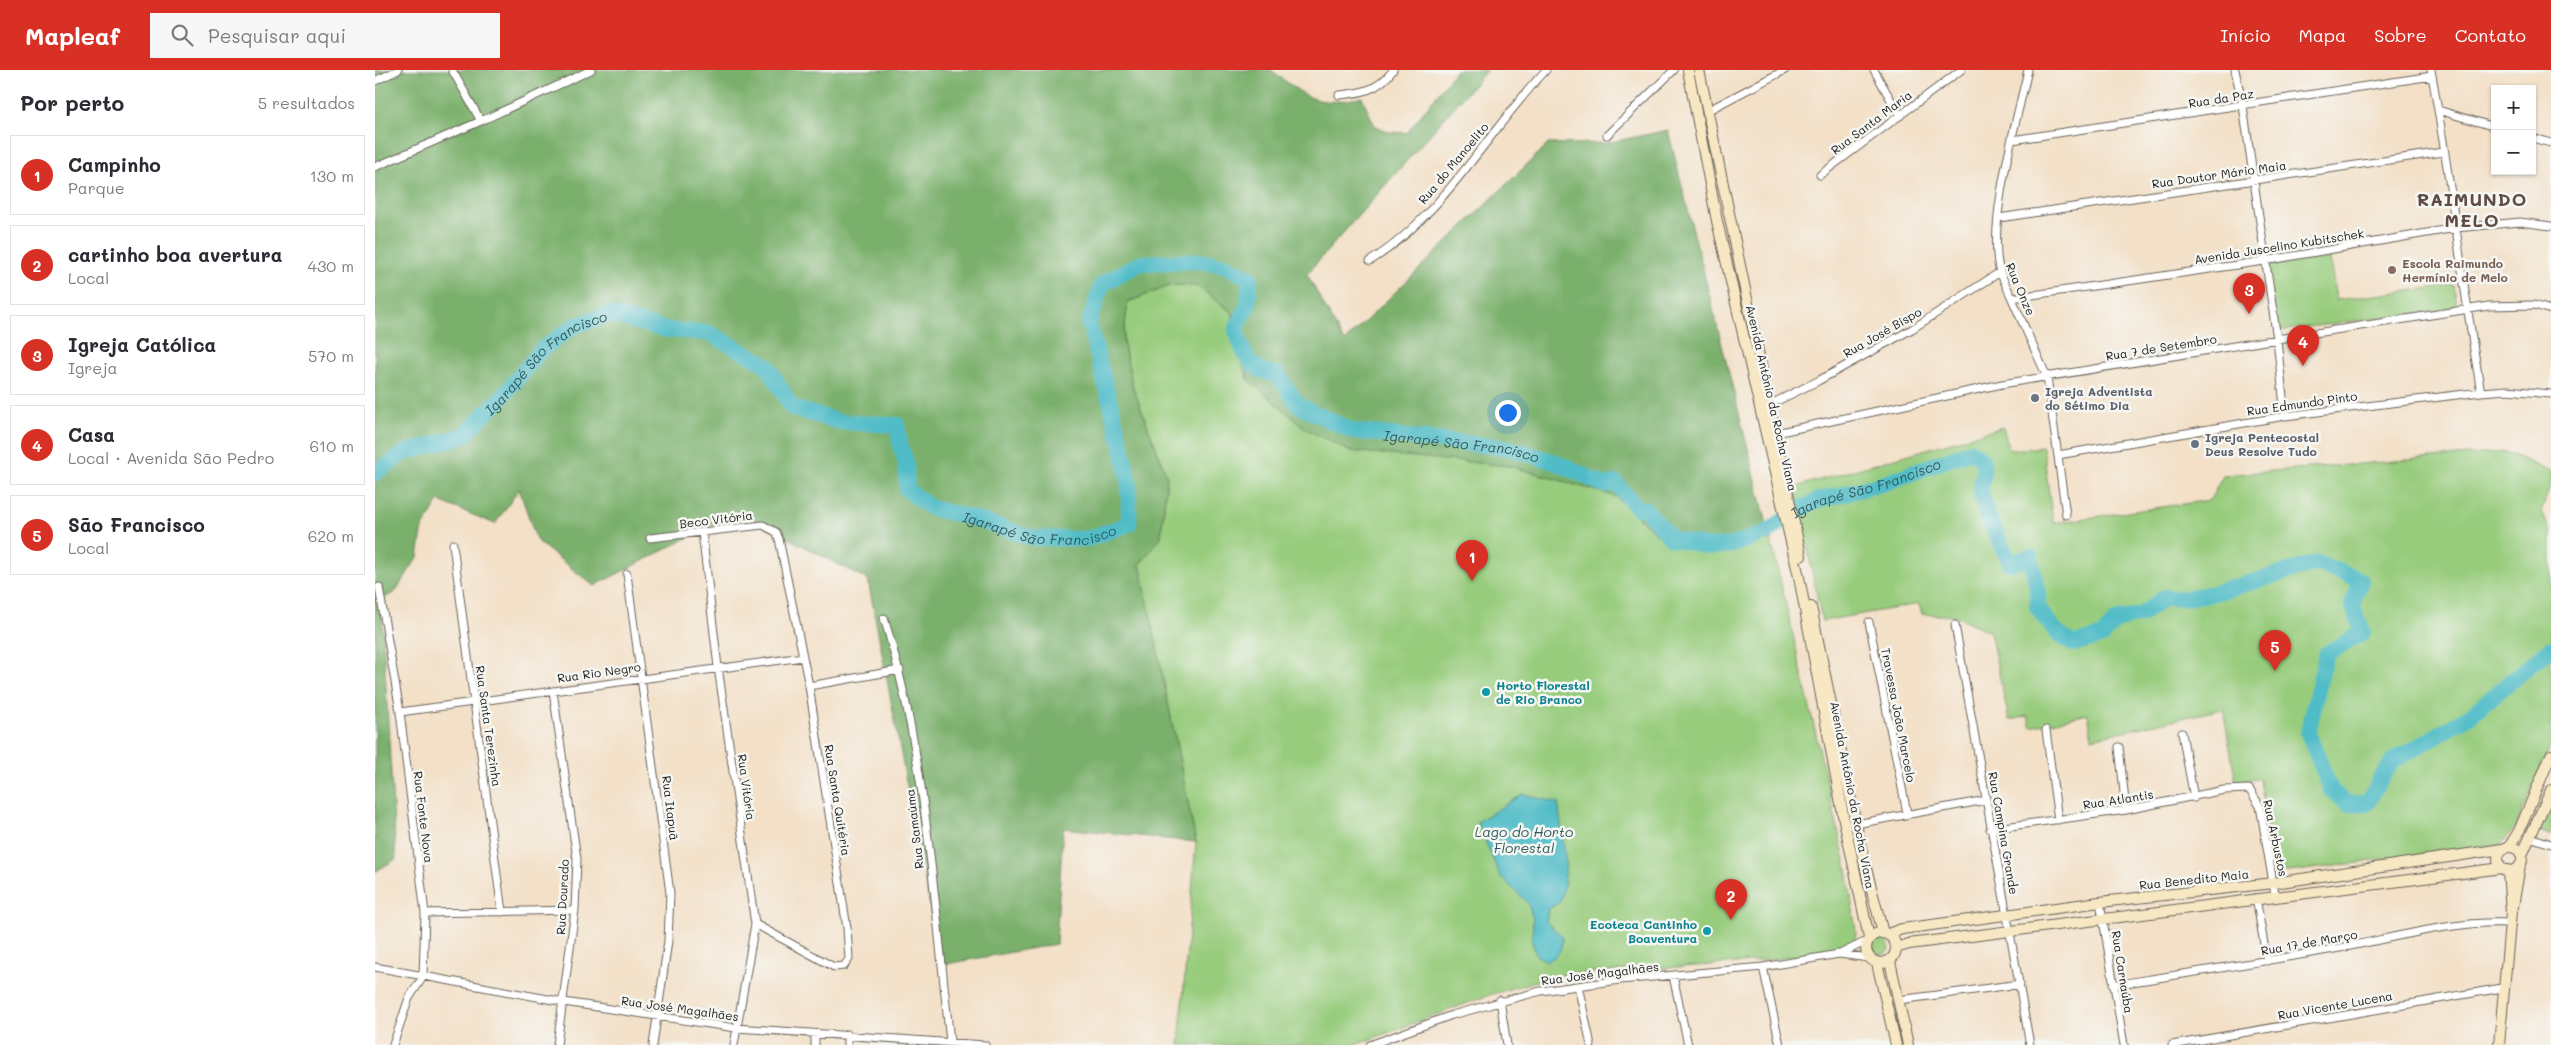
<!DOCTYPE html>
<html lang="pt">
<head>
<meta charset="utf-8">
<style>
  :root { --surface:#fff; --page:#f7f7f7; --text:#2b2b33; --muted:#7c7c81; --line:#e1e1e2; --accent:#d93025 }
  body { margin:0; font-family:Mali,sans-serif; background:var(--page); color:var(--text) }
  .controls { position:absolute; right:15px; top:15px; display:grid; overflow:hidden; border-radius:0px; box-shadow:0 1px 4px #0004 }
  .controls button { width:45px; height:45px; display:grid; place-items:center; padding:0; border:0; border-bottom:1px solid var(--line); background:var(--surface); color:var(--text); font:25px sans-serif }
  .you { position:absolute; left:1132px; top:342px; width:18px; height:18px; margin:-12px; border:4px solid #fff; border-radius:50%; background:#1a73e8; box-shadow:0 0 0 8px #1a73e833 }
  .badge { display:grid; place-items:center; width:32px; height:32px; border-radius:50%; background:var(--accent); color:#fff; font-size:16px; font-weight:700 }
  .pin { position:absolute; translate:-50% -41px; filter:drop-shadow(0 1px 2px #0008) }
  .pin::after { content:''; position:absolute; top:26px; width:18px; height:15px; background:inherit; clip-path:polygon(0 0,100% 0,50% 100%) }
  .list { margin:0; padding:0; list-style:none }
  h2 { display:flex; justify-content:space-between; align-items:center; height:65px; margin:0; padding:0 20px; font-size:21px }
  h2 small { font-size:16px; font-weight:400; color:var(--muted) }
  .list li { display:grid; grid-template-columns:32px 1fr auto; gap:15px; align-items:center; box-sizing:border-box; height:80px; margin:0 10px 10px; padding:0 10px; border:1px solid var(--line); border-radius:0px }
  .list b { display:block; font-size:19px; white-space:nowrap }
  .list p { margin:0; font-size:16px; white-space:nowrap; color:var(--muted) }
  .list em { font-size:16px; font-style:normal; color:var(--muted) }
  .icon { flex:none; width:28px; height:28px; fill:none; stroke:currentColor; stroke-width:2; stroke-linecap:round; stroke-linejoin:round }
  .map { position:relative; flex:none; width:2176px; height:975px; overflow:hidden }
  header { display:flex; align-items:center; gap:30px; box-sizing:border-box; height:70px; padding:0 25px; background:var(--accent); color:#fff }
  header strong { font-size:24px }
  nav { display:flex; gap:28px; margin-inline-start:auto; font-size:18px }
  .search { width:350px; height:45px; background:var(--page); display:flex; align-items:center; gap:12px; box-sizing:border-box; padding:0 18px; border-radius:0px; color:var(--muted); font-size:19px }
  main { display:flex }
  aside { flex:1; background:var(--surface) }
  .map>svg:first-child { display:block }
  .green { fill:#98cc7d; stroke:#5a744c }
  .forest { fill:#7ab06c; stroke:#4b6644 }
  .water { fill:#4fbcc7; stroke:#366c72 }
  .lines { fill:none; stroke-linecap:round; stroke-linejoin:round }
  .river { stroke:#4fbcc7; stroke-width:16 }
  .street-casing { stroke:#676158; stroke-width:9 }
  .secondary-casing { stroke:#676158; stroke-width:12 }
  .street { stroke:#fff; stroke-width:7 }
  .secondary { stroke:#f7e8c3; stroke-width:10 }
  .education-dot { fill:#8d6e63; stroke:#f6f6f2; stroke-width:2 }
  .worship-dot { fill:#6b7280; stroke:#f6f6f2; stroke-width:2 }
  .culture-dot { fill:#0f9aa8; stroke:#f6f6f2; stroke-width:2 }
  .labels { text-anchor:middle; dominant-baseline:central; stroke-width:5; stroke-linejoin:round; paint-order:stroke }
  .street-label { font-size:12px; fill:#1c1c1c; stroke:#f6f6f2 }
  .education-label { font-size:12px; font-weight:bold; fill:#785e54; stroke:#f6f6f2; text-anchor:start }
  .worship-label { font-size:12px; font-weight:bold; fill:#5b616d; stroke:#f6f6f2; text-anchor:start }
  .culture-label { font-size:12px; font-weight:bold; fill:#0d838f; stroke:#f6f6f2; text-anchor:start }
  .water-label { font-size:14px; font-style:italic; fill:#305c60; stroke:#f6f6f2 }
  .district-label { font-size:18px; font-weight:bold; letter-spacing:1px; fill:#5e4b43; stroke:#f6f6f2 }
</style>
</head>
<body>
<header>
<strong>Mapleaf</strong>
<div class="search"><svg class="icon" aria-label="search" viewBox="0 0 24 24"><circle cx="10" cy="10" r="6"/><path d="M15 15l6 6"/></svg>Pesquisar aqui</div>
<nav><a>Início</a><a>Mapa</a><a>Sobre</a><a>Contato</a></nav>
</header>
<main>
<aside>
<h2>Por perto<small>5 resultados</small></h2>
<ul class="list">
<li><span class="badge">1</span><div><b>Campinho</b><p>Parque</p></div><em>130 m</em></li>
<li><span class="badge">2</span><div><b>cartinho boa avertura</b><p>Local</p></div><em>430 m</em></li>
<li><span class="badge">3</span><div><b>Igreja Católica</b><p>Igreja</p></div><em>570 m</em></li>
<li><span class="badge">4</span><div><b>Casa</b><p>Local · Avenida São Pedro</p></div><em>610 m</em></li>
<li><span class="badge">5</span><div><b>São Francisco</b><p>Local</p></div><em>620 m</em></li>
</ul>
</aside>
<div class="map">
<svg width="2176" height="975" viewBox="0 0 2176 975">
  <rect width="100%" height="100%" fill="#f6f6f2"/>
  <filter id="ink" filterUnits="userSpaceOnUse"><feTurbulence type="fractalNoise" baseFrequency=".02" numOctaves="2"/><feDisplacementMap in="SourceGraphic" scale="10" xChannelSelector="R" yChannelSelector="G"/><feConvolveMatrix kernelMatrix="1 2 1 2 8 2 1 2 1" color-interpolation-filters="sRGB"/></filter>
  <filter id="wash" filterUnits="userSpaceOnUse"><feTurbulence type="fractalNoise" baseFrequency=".0096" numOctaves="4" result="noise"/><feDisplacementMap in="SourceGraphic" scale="20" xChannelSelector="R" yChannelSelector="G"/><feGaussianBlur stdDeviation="1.12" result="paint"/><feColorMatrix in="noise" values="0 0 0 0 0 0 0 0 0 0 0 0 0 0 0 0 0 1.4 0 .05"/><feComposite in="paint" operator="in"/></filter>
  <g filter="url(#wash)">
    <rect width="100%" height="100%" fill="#f3e0c7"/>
    <path class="green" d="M1955,188L1961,230L2079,215L2082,238L1902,261L1893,196Z
      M797,215L822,216L858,243L855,264L874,310L974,380L1135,396L1240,426L1293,474L1333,482L1396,470L1472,799L1481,862L1480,871L1475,880L1366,893L1182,905L1117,924L980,975H804L821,772L765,494L786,467L792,406L758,318L748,270L753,232Z
      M1628,357L1634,380L1668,377L1678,453L1835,430L1848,405L2131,382L2176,402V413L2166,442L2176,460V673L2141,757L2126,774L1899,804L1885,709L1861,712L1848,639L1717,668L1713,644L1656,657L1653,646L1634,650L1615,562L1581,546L1547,544L1544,534L1447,551L1420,417Z
      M2176,732V766L2164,762Z
      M1498 877a8 8 0 1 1 16 0a8 8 0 1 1-16 0Z"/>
    <path class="forest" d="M0,0H896C933,28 939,38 987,27L1000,56L1015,62L1032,63L1081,0H1112L932,204L969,272L1173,74L1231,73L1293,60L1396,470L1333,482L1293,474L1240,426L1135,396L974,381L931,359L874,310L858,243L822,216L797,215L753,232L748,270L758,318L792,406L786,467L765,494L821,772L688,758L681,874L566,895L493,510L363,442L219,516L162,471L144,419L120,454L64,431L48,457L43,487L20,522L6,530L21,789L0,802Z"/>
    <path class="water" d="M1148,724L1183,733C1187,766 1196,800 1185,832L1173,839L1171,852L1187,866C1187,880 1185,885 1172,891L1162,886L1157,872L1158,849L1153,833L1125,806L1102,752Z"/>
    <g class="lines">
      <path class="river" id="s1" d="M0,403L29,383L88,366L127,327L167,279L199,256L234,244L292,260L334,263L392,295L417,338L465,352L522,355L526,378L531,392L532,420L556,438L597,448L658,468L712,469L754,454V412L747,377L714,253L727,214L765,193L825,191L851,196L875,208L873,235L861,260C870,287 873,300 903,305L923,335L977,361L1134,378L1180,392L1229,415L1241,413L1261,437L1271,440L1296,468L1333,477L1358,475L1393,462L1421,441L1444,430L1510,413L1596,381L1607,389C1611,404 1606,407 1606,419C1607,439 1626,474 1635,493L1656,487C1657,504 1666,521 1662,537L1683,564L1698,574L1728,566L1740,551L1766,545L1790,527L1806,529L1839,523L1942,493L1986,510L1977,535L1988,562L1951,584L1933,663L1956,720L1972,734L1993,733L2004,711L2018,691L2093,647L2176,578"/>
    </g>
  </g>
  <g filter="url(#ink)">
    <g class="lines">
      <defs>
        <path id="street" d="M77,0L106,51
          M1499,0L1525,46
          M1653,0C1642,49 1611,156 1625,202L1672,307L1691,445
          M1860,0L1868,36L1902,269L1910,346
          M2056,0C2076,107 2087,215 2106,322
          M0,11L23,0
          M964,25C987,23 1004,20 1018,0
          M2063,40L2120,57
          M1332,41L1410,0
          M1232,65L1299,0
          M2157,68L2176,73
          M1637,70L2057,6
          M0,97L106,51L216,0
          M1445,105L1586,0
          M1624,148L2068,82
          M995,191C1066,148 1114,60 1171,0
          M1637,228L1889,191L2081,158L2145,152L2176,156
          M1396,334L1443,311L1537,259L1625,202
          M1401,363L1627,314L1902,269L2114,236L2159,235L2176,240
          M1683,385L1910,346L2106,322L2132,320L2176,324
          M327,462L343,597L380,854L359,975
          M275,468L388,455L401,462L404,469L434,616L472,858L474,889L469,896L459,897L380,854
          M78,474L127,842
          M252,504L295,823L293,871L278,975
          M4,517L25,642L50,843L48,907L34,928L18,975
          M509,548C551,684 559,830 575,971
          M1494,552L1532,743
          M1580,555L1655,975
          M434,616L525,600
          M178,621L202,789L200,840L182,975
          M25,642L428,587
          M1671,660L1683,750
          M1807,663L1819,728
          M1744,677L1751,740
          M1481,754L1611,730
          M1615,759L1751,740L1849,720L1874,719L1885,736L1900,825
          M2155,767L2176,774
          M1881,828L1892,891
          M1725,832L1749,975
          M50,843L200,840
          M1465,884L1492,871
          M0,897L189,932L361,958L610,975
          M1388,897L1405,975
          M1298,906L1313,975
          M1738,915C1815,903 1893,891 1970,877C2022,867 2082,850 2134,853
          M1203,916L1216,975
          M1125,930L1132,975
          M1524,930L1645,914
          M472,964V975
          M440,975V964
          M995,975L1077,945L1166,921L1245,910L1388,897L1464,884L1494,888
          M1797,975L2127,918"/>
        <path id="secondary" d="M1313,0L1342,151L1424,507L1469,750L1494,868
          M1324,0L1426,486
          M1436,537L1487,783L1508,863
          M2123 789a12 12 0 1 1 24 0a12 12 0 1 1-24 0Z
          M2134,777L2144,761L2176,685
          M2147,785L2176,720
          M2138,837L2145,795
          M1491 878a15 15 0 1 1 30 0a15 15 0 1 1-30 0Z
          M1513,864L1527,859L1725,832L1899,813L2127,779
          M1521,878L1534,874L2127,798
          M1515,891L1533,975
          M1502,893L1521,975
          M2124,975L2136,842L2133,800"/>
      </defs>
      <use href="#street" class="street-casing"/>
      <use href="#secondary" class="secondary-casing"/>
      <use href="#street" class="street"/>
      <use href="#secondary" class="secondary"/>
    </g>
  </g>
  <circle class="education-dot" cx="2017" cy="200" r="5"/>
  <g class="worship-dot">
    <circle cx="1660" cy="328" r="5"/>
    <circle cx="1820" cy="374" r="5"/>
  </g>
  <g class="culture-dot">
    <circle cx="1111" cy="622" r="5"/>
    <circle cx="1332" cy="861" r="5"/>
  </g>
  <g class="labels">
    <g class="street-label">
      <text transform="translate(1846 28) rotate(-9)">Rua da Paz</text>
      <text transform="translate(1496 52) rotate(-37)">Rua Santa Maria</text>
      <text transform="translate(1078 93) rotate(-50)">Rua do Manoelito</text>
      <text transform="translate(1844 104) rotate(-8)">Rua Doutor Mário Maia</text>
      <text transform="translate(1904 176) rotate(-9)">Avenida Juscelino Kubitschek</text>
      <text transform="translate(1646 219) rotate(67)">Rua Onze</text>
      <text transform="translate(1507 262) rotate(-30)">Rua José Bispo</text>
      <text transform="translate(1786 277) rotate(-9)">Rua 7 de Setembro</text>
      <text transform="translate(1397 328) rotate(77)">Avenida Antônio da Rocha Viana</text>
      <text transform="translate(1927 333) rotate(-8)">Rua Edmundo Pinto</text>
      <text transform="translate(341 449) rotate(-7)">Beco Vitória</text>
      <text transform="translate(224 602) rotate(-8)">Rua Rio Negro</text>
      <text transform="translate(1524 645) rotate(79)">Travessa João Marcelo</text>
      <text transform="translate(114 656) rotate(82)">Rua Santa Terezinha</text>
      <text transform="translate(372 717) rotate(82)">Rua Vitória</text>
      <text transform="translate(1478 725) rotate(79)">Avenida Antônio da Rocha Viana</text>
      <text transform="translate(1743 729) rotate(-9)">Rua Atlantis</text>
      <text transform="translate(463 730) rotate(81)">Rua Santa Quitéria</text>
      <text transform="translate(296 738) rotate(83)">Rua Itapuã</text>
      <text transform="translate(49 747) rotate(83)">Rua Fonte Nova</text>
      <text transform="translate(539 759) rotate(-97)">Rua Samaúma</text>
      <text transform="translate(1629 763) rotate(80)">Rua Campina Grande</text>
      <text transform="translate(1901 768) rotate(78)">Rua Arbustos</text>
      <text transform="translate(1819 809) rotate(-6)">Rua Benedito Maia</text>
      <text transform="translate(187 827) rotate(-87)">Rua Dourado</text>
      <text transform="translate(1934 872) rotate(-10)">Rua 17 de Março</text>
      <text transform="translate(1748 902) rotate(81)">Rua Carnaúba</text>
      <text transform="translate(1225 903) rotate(-7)">Rua José Magalhães</text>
      <text transform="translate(1960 935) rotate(-10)">Rua Vicente Lucena</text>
      <text transform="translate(305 938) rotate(8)">Rua José Magalhães</text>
    </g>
    <g class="education-label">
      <text x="2027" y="193">Escola Raimundo<tspan x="2027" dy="14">Hermínio de Melo</tspan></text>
    </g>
    <g class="worship-label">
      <text x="1670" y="321">Igreja Adventista<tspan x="1670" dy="14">do Sétimo Dia</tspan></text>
      <text x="1830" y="367">Igreja Pentecostal<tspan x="1830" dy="14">Deus Resolve Tudo</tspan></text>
    </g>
    <g class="culture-label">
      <text x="1121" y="615">Horto Florestal<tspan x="1121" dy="14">de Rio Branco</tspan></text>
      <text x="1322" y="854" text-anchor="end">Ecoteca Cantinho<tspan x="1322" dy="14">Boaventura</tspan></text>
    </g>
    <g class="water-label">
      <text stroke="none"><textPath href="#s1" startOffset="209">Igarapé São Francisco</textPath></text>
      <text stroke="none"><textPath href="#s1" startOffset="1649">Igarapé São Francisco</textPath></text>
      <text stroke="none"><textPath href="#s1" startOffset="2099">Igarapé São Francisco</textPath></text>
      <text stroke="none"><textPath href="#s1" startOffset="824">Igarapé São Francisco</textPath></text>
      <text x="1149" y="761">Lago do Horto<tspan x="1149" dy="16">Florestal</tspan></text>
    </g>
    <g class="district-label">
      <text x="2097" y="129">RAIMUNDO<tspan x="2097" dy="21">MELO</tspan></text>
    </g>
  </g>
</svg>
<div class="controls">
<button>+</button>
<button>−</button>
</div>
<div class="you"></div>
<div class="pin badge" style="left:1097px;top:511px">1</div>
<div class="pin badge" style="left:1356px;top:850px">2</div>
<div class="pin badge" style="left:1874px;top:244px">3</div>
<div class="pin badge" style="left:1928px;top:296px">4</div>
<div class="pin badge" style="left:1900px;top:601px">5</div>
</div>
</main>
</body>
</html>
